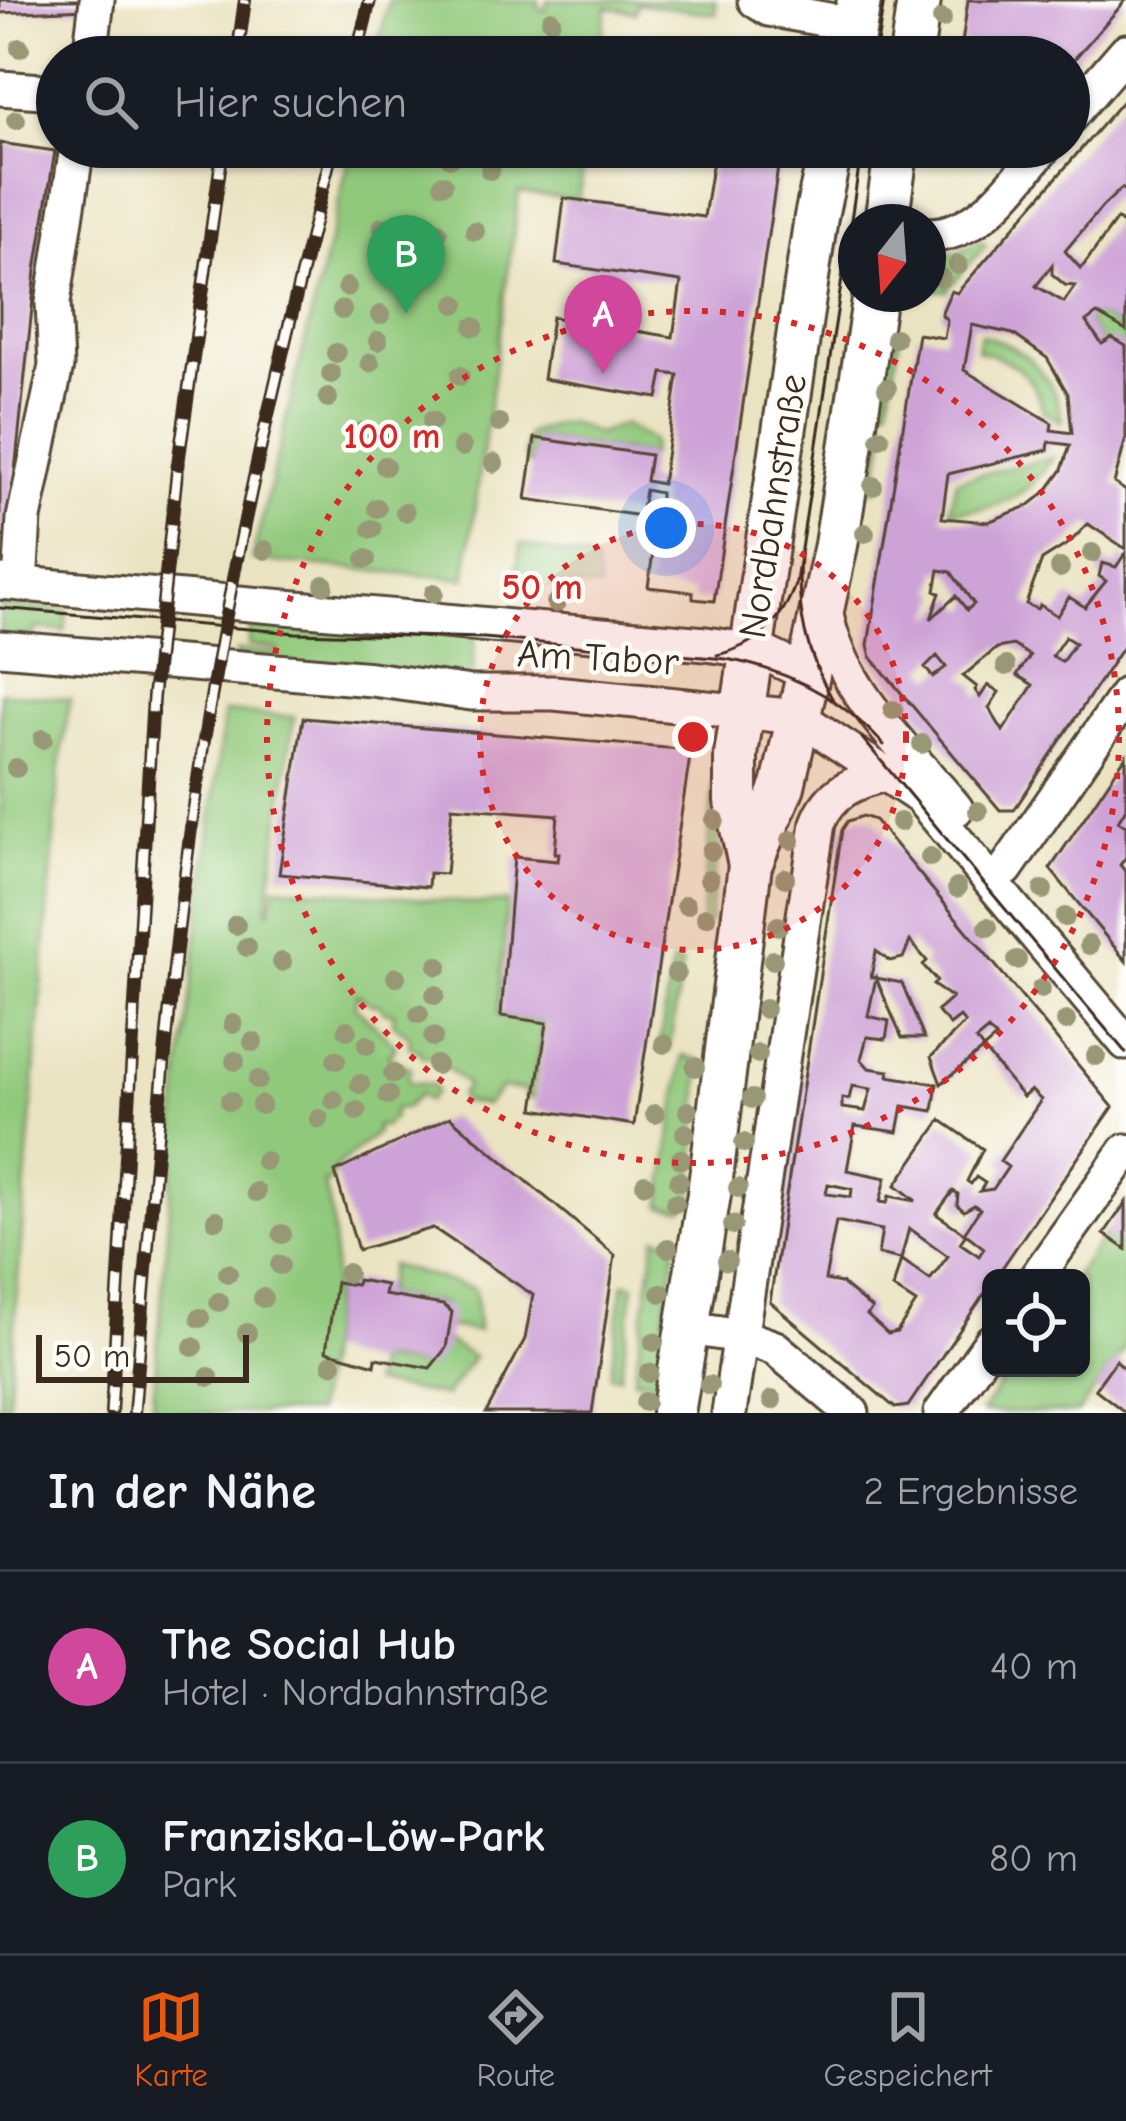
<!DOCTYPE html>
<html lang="de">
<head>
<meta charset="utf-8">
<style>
  :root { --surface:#171b24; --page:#20242c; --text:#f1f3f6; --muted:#9ea1a6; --line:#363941; --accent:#ea580c }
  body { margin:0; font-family:"Comic Neue",sans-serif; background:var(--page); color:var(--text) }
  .controls { position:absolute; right:36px; bottom:36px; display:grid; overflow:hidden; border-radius:18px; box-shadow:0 3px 9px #0004 }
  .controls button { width:108px; height:108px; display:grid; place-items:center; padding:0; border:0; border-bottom:3px solid var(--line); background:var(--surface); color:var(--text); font:60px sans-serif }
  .compass { position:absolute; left:838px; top:204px; width:108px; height:108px; border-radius:50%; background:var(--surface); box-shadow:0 3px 9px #0004; rotate:197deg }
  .scale { position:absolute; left:36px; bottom:30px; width:213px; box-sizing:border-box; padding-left:12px; border:6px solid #3b2a1e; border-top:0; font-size:33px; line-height:42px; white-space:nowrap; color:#3b2a1e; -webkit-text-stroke:9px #fdfcf7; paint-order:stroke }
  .you { position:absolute; left:666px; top:528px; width:42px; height:42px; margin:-30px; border:9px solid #fff; border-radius:50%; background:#1a73e8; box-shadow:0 0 0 18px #1a73e833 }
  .badge { display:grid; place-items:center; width:78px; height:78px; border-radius:50%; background:var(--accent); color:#fff; font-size:39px; font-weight:700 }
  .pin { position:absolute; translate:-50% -99px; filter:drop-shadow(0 3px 6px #0008) }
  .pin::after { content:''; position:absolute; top:63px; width:42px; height:36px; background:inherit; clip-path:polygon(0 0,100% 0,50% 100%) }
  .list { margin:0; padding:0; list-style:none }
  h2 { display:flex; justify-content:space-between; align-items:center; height:156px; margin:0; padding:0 48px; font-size:51px }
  h2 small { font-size:39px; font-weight:400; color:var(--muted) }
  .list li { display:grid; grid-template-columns:78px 1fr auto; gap:36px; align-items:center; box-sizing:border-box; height:192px; padding:0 48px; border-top:3px solid var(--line) }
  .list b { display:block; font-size:45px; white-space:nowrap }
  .list p { margin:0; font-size:39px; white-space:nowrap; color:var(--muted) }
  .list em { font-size:39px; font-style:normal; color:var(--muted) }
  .icon { flex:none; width:66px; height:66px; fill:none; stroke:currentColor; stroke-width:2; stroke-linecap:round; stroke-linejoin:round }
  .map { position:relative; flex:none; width:1126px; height:1413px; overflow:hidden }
  .search { position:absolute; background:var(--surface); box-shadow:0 3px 9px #0004; left:36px; right:36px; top:36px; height:132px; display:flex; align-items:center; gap:30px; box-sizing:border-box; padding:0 42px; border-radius:66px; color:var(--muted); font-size:45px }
  .sheet { height:540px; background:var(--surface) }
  nav { display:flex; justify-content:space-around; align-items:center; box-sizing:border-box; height:168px; border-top:3px solid var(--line); background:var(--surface); font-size:33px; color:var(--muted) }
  nav a { display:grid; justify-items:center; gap:6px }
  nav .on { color:var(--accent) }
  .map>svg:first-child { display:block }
  .green { fill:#91c97c; stroke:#667a4d; stroke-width:3 }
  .building { fill:#cda2d7; fill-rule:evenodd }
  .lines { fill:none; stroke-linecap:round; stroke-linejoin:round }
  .minor-casing { stroke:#554636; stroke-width:39 }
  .major-casing { stroke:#554636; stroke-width:48 }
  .minor { stroke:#fff; stroke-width:33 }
  .major { stroke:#fff; stroke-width:42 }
  .tram { stroke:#3b2a1e; stroke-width:3 }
  .rail-casing { stroke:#3b2a1e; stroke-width:14 }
  .rail { stroke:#fdfcf7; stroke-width:9; stroke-dasharray:27; stroke-linecap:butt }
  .tree { fill:#989877 }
  .ring { fill:none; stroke:#d62828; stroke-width:6; stroke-dasharray:6 12 }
  .labels { text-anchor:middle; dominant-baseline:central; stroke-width:9; stroke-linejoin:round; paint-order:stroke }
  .street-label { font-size:39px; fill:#3b2a1e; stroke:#fdfcf7 }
  .centre { fill:#d62828; stroke:#fdfcf7; stroke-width:6 }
  .ring-label { font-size:36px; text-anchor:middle; font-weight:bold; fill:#d62828; stroke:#fdfcf7; stroke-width:9; stroke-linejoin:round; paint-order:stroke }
</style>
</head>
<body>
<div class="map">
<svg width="1126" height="1413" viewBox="0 0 1126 1413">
  <rect width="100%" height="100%" fill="#fdfcf7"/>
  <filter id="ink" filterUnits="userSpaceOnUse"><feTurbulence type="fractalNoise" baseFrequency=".00833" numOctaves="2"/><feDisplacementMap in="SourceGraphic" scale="24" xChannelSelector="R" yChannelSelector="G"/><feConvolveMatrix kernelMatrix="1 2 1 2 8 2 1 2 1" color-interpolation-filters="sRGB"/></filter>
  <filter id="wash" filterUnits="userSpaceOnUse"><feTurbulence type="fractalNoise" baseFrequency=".004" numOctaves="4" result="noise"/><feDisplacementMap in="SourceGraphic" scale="48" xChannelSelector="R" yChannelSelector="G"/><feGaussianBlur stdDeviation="2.7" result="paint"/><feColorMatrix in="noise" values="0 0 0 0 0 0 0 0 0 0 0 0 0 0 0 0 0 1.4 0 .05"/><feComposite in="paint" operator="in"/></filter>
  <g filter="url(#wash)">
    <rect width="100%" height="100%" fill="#eae3c1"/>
    <path class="green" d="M389,0H539L538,8L546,10L547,0H715L716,14L638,3L635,12L607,7L599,57H375Z
      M352,147H586L578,200L519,192L465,579L252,560Z
      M980,241L986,245L946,291L928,289L930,253H956Z
      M892,294H897L892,331L900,334L888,407L880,405L888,353L881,351Z
      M1097,314L1126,331V346L1102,344L1086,322Z
      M980,334C1023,347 1057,375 1062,422L1043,411C1036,376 1010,358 977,350Z
      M878,419L887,421L876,491L867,489Z
      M560,423H571L598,434L623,425L652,441L650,455L536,438L531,465C521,458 526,444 529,433Z
      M1053,457C1030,496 995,513 950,510L956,480Z
      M521,544L594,561L600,588L514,582Z
      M0,605L67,610L65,631L35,628V635L0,640Z
      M284,623L475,631L472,684L236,660L237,651L277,654L278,649L248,646L251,626L282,628Z
      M0,692L70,699L60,764L7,1413H0Z
      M224,712L294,717L267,911H270L275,886L480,904L507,902L498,1015L543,1022L532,1098L526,1097L523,1090L501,1088L486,1105L462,1102L460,1095L467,1085L435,1058L423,1057L420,1050L409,1047L410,1037L393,1023L394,1013L383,1011L380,1004H371L357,994L355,1006L396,1046L388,1056L412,1069L407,1075L410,1082L433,1085L436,1092L428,1101L420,1094L405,1108L394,1109L393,1119L384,1126H376V1133L333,1170L330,1182H324C346,1257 327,1337 315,1413H152L179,1089Z
      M715,770L721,822L709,923L701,927Z
      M672,963L682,964L669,1051L659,1049Z
      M683,1055L701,1061L692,1201L683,1209L661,1206Z
      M1104,1234L1126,1249V1347L1078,1413H981L1012,1368H1081V1278H1074Z
      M656,1237L677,1241L664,1320L672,1323L658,1382L634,1379Z
      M390,1265L475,1289L478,1331L448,1327L449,1313L443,1304L385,1295Z
      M624,1283L634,1285L620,1376L610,1375Z
      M446,1341L473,1357L445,1396L372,1384L376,1360L429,1367Z"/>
    <g id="blocks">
      <path class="building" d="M0,0H87L86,9L0,13Z
        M968,0H1126L1069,65V57H1028L1004,47L962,43Z
        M729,39L796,49L795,57H727Z
        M1126,97V191L1122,188L1103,206L1065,251L1081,269L1117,219L1126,226V331L1097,314L1086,322L1102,344L1112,338L1126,346V438L1114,483L1126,491V549L1088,524L1069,543L1042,560L1026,604L1037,609L1040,605L1057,616L1069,597L1085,607L1106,581L1099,576L1102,563L1116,567L1126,552V642L1014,810H1000L871,657L868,645L918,334L944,338L947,320L941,314L951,291L957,293ZM1052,265V274L1065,285L1075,286L1064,302L1036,286ZM972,325L1013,334L1047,358L1068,394L1072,433L1051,430L1052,423L964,370ZM1049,442L1070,445L1062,470L1046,492L1028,506L988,522L942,518L948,474L1048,450ZM939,570L951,572L974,604L967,610L956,596L931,619L940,593L935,591ZM1065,637L1075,643L1062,662L1052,656ZM1013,645L1030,656L1017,675L1033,685L1003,731L989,708L999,692L988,685L980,697L975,690L977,687L963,676L997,648ZM937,656L946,667L933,677L925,668Z
        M0,143L55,151L36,270L8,537L0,536Z
        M715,147H781L714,601L693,599V592L648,587L653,553L662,554L668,509L660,508V493L645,490L641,516L526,499L535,438L650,455L646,481L662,484L678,375L663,373L658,398L543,379L552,317L673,337L681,282L556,264L564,198L704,217Z
        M399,245L411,253V259L443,265L442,270L410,265V269L395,275L382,264L385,252Z
        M303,718L691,750L634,1125L534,1109L547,1023L501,1016L514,857L558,861L559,853H555L558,815L452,807L446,874L429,873L428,887L279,874Z
        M1126,756V808L1118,821L1126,826V857L1120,865L1126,872V961L1050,869Z
        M863,816L875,820L1113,1107L995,1278H991V1284L908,1406L895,1408L770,1302L842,830L848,821ZM910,941L927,961L923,965L937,981L933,985L952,998L937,1011L950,1025L960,1017L965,1023L931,1057L941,1084L983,1049L976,1040L988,1030L996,1038L983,1049L1023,1097L1031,1090L1041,1100L1000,1161L1008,1167L993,1189L980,1191L985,1183L976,1177L971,1184L967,1181L983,1149L941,1120L896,1185L916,1201L889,1196L887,1203L880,1202L886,1178L847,1170L855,1126L898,1132L903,1106L933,1111L937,1084L888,1076L889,1071L869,1068L861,1059L867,1037L886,1039L889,1021L868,1016L876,978L902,1038H924L902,983L871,977L876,951L890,961L903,958ZM852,1086L871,1089L865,1111L842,1108V1098L849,1099ZM828,1184L852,1189L851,1197L826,1194ZM953,1191L958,1194L957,1205L964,1211L974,1205L980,1209L964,1233L936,1214ZM836,1221L882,1230L878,1254L901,1259L909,1228L948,1256L930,1280L901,1259L893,1288L916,1303L897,1332L888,1334L867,1315L872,1309L841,1283L825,1280ZM966,1234L984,1248L979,1256L960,1243Z
        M450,1117L615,1255L592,1413H486L525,1339L533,1295L433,1228L358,1250L335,1172Z
        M1126,1202V1249L1104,1234Z
        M357,1280L386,1285L384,1295L443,1305L452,1312L446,1348L430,1368L376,1358L375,1365L326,1351L336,1282L356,1285Z
        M1116,1360L1126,1370V1413L1095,1389Z"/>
    </g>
  </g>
  <g filter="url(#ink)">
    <use href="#blocks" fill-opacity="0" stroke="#554636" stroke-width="3"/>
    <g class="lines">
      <defs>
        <path id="minor" d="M755,0L769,9L855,25
          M90,57L97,0
          M0,88L57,92
          M1069,117L1126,51
          M928,235C981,235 1013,183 1044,147
          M0,582L706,644L762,652L808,674
          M20,584L24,518L56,366L53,303L77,147
          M825,609C838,688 906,749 956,809
          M0,648L372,679L471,693H554L799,717L920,797L1126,1043
          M1006,869L1126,695
          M1036,1278L1126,1151
          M689,1328L741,1336L775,1348L852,1413
          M729,1413L818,823C830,791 855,782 885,774
          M941,1413L991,1342"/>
        <path id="major" d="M850,57L859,0
          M911,57L919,0
          M886,222L897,147
          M750,865L736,800V755L816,217L831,147
          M673,1413L709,1194L750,865L783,786L806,684L836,545L875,294"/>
      </defs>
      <use href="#minor" class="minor-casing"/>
      <use href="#major" class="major-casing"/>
      <use href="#minor" class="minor"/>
      <use href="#major" class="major"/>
      <path class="tram" d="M875,57L884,0
        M800,557C796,610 806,654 833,700
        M0,608L296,633L484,638L726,659C788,670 842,698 884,745
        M717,655C757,645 783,622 796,582L862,147
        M862,738L1126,1053"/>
      <defs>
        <path id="rail" d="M237,57L245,0
          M356,57L370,0
          M111,1413L153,697L177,471L223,147
          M134,1413C152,1201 167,989 198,779C230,565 280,356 333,147"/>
      </defs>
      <use href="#rail" class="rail-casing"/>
      <use href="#rail" class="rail"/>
    </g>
    <g class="tree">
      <circle cx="942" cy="19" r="10"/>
      <circle cx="551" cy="20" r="10"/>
      <circle cx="20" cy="48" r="10"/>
      <circle cx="16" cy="120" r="10"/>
      <circle cx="450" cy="158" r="10"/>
      <circle cx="490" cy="170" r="10"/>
      <circle cx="443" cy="184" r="10"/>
      <circle cx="382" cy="227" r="10"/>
      <circle cx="475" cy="231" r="10"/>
      <circle cx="438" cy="232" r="10"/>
      <circle cx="958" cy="265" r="10"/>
      <circle cx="941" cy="278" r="10"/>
      <circle cx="347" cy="287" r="10"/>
      <circle cx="456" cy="304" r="10"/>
      <circle cx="342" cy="310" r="10"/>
      <circle cx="380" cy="315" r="10"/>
      <circle cx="474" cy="327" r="10"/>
      <circle cx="895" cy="338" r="10"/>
      <circle cx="378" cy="341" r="10"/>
      <circle cx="336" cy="353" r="10"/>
      <circle cx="370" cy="363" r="10"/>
      <circle cx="331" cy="374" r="10"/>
      <circle cx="460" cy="376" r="10"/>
      <circle cx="887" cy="388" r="10"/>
      <circle cx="328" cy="398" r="10"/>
      <circle cx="432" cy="421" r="10"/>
      <circle cx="499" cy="423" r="10"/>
      <circle cx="362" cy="432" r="10"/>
      <circle cx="389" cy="436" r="10"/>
      <circle cx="880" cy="438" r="10"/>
      <circle cx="428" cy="443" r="10"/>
      <circle cx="462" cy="447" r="10"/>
      <circle cx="494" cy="463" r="10"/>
      <circle cx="385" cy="466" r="10"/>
      <circle cx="873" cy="486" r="10"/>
      <circle cx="377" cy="508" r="10"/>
      <circle cx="405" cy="512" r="10"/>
      <circle cx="372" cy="529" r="10"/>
      <circle cx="865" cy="533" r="10"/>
      <circle cx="265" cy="550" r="10"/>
      <circle cx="1092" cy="553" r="10"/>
      <circle cx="366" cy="559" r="10"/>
      <circle cx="1060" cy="568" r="10"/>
      <circle cx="324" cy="585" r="10"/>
      <circle cx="434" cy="593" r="10"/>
      <circle cx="556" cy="603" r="10"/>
      <circle cx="1006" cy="666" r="10"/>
      <circle cx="893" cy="710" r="10"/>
      <circle cx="43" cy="739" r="10"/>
      <circle cx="922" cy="744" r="10"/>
      <circle cx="16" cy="768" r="10"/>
      <circle cx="978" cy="811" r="10"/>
      <circle cx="715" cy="820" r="10"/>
      <circle cx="900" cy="822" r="10"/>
      <circle cx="791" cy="840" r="10"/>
      <circle cx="711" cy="851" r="10"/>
      <circle cx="930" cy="857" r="10"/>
      <circle cx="785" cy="878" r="10"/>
      <circle cx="709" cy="879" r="10"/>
      <circle cx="957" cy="888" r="10"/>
      <circle cx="1043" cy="890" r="10"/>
      <circle cx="686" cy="905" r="10"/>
      <circle cx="706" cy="917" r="10"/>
      <circle cx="1065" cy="917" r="10"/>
      <circle cx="236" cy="925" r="10"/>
      <circle cx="778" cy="926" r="10"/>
      <circle cx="988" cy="927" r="10"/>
      <circle cx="1089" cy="945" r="10"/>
      <circle cx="247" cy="947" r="10"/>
      <circle cx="773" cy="960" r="10"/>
      <circle cx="1017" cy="960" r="10"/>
      <circle cx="282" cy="962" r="10"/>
      <circle cx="438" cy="966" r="10"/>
      <circle cx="676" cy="973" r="10"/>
      <circle cx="396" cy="977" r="10"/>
      <circle cx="1041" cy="989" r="10"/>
      <circle cx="435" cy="995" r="10"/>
      <circle cx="765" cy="1009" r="10"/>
      <circle cx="419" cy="1014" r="10"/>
      <circle cx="1066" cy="1021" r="10"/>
      <circle cx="233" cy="1024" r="10"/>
      <circle cx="347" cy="1030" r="10"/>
      <circle cx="433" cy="1037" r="10"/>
      <circle cx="253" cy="1042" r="10"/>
      <circle cx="664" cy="1044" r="10"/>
      <circle cx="367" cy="1045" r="10"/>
      <circle cx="758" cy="1054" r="10"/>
      <circle cx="1096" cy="1056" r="10"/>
      <circle cx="336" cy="1060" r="10"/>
      <circle cx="235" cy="1061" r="10"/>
      <circle cx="436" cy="1065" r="10"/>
      <circle cx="695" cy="1067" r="10"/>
      <circle cx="393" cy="1074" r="10"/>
      <circle cx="258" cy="1080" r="10"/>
      <circle cx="360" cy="1084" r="10"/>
      <circle cx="388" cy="1095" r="10"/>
      <circle cx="752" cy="1099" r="10"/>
      <circle cx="334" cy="1100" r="10"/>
      <circle cx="230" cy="1101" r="10"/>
      <circle cx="261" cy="1105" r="10"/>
      <circle cx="357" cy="1111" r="10"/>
      <circle cx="688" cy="1111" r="10"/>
      <circle cx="655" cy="1114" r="10"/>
      <circle cx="319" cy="1119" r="10"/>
      <circle cx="685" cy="1133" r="10"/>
      <circle cx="744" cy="1143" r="10"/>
      <circle cx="681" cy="1159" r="10"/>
      <circle cx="265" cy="1161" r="10"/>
      <circle cx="679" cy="1181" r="10"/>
      <circle cx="645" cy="1184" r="10"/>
      <circle cx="738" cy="1188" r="10"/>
      <circle cx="256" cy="1192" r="10"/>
      <circle cx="675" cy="1203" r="10"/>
      <circle cx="216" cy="1220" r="10"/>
      <circle cx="733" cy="1225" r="10"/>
      <circle cx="282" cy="1234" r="10"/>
      <circle cx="668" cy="1248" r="10"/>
      <circle cx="727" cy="1261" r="10"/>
      <circle cx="280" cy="1265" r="10"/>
      <circle cx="228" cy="1273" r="10"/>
      <circle cx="347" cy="1273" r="10"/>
      <circle cx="661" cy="1293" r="10"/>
      <circle cx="263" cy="1298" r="10"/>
      <circle cx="219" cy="1302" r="10"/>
      <circle cx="200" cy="1318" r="10"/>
      <circle cx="247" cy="1333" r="10"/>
      <circle cx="654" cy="1342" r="10"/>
      <circle cx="193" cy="1347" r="10"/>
      <circle cx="332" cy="1364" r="10"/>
      <circle cx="649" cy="1373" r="10"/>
      <circle cx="209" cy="1377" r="10"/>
      <circle cx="709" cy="1385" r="10"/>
      <circle cx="772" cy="1400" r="10"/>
      <circle cx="645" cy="1402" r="10"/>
    </g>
  </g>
  <circle cx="693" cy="737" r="213" fill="#d62828" fill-opacity=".12"/>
  <g class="ring">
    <circle cx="693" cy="737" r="213"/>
    <circle cx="693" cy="737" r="426"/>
  </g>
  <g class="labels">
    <g class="street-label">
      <text transform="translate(773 506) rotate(-81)">Nordbahnstraße</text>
      <text transform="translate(598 658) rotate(3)">Am Tabor</text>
    </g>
  </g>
  <circle cx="693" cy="737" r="18" class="centre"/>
  <g class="ring-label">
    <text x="392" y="448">100 m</text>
    <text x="542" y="599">50 m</text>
  </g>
</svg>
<div class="controls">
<button><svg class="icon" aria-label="locate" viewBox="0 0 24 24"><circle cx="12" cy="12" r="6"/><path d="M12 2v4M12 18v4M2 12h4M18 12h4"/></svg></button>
</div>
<svg class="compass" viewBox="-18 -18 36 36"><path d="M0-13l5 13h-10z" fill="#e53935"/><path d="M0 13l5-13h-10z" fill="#9ea1a6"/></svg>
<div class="scale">50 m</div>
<div class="you"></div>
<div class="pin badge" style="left:603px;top:374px;background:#d1479c">A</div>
<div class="pin badge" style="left:406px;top:314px;background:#2e9e5b">B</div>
<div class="search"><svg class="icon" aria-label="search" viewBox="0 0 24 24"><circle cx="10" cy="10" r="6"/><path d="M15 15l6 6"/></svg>Hier suchen</div>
</div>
<section class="sheet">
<h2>In der Nähe<small>2 Ergebnisse</small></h2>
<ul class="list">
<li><span class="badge" style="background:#d1479c">A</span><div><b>The Social Hub</b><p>Hotel · Nordbahnstraße</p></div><em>40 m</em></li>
<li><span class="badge" style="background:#2e9e5b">B</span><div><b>Franziska-Löw-Park</b><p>Park</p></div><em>80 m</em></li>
</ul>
</section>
<nav>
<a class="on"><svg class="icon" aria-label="map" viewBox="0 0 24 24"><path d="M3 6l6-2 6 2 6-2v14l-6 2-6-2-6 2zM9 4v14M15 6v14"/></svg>Karte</a>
<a><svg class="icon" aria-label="directions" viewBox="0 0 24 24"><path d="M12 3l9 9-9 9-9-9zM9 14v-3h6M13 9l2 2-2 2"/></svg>Route</a>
<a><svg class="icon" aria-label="saved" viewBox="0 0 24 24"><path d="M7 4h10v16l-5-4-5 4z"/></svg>Gespeichert</a>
</nav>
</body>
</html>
